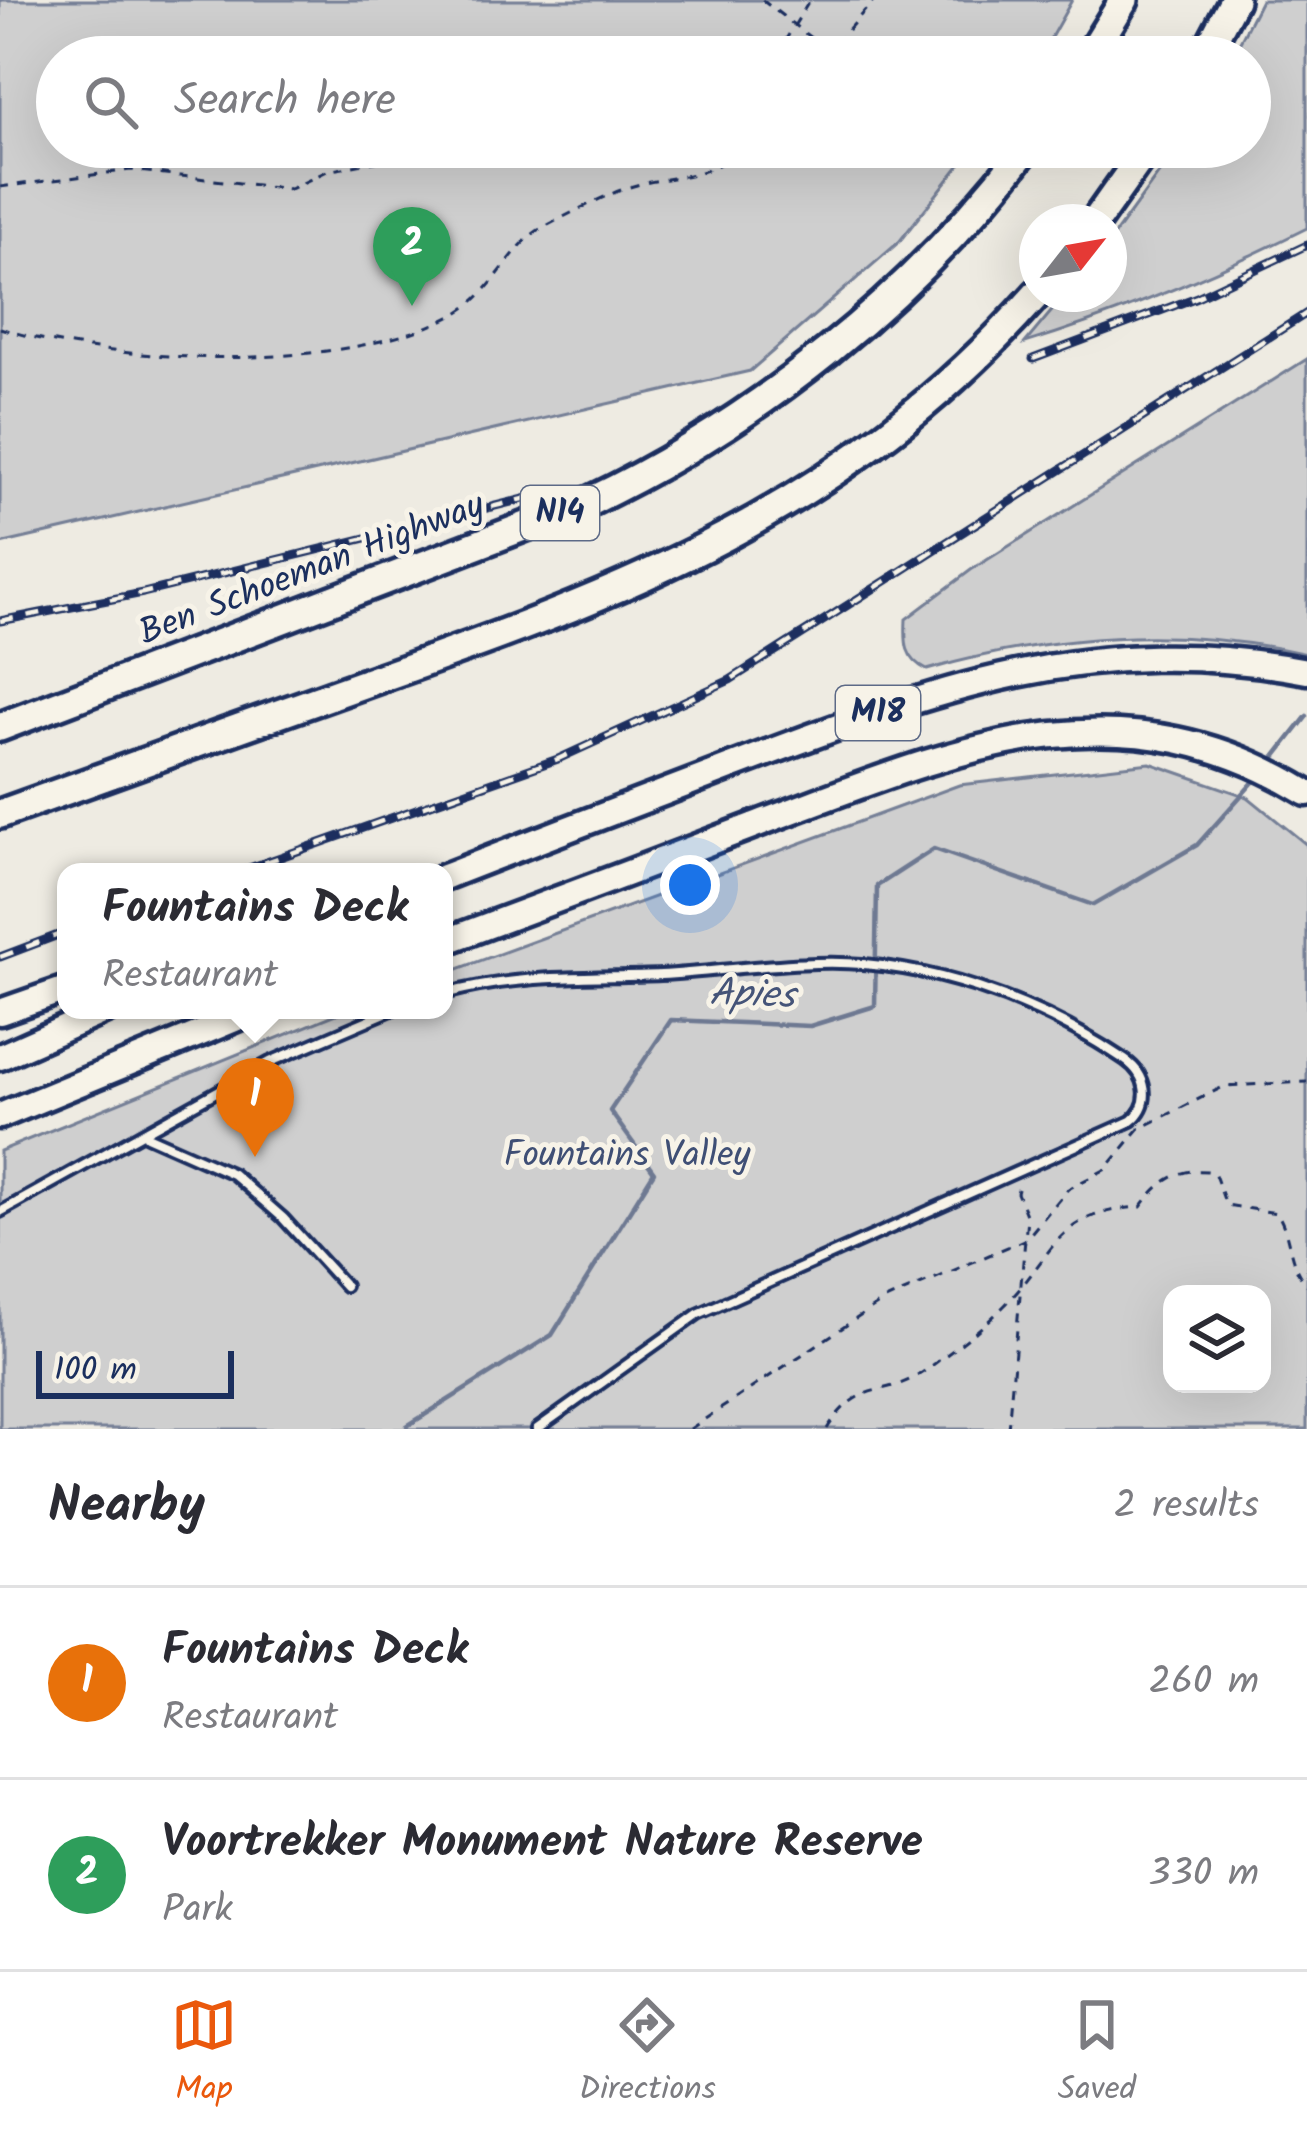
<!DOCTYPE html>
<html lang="en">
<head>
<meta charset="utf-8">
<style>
  :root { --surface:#fff; --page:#f2f2f3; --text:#2b2b33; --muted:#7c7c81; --line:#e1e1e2; --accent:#ea580c }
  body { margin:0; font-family:Kalam,sans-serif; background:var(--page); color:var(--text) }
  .controls { position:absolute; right:36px; bottom:36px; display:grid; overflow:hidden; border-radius:24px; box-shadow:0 12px 48px #0002 }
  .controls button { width:108px; height:108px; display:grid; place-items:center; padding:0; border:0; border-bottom:3px solid var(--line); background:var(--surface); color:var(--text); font:60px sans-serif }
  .compass { position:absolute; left:1019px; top:204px; width:108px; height:108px; border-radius:50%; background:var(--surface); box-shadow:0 12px 48px #0002; rotate:59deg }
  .scale { position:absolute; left:36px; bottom:30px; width:198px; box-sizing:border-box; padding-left:12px; border:6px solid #1b2f5e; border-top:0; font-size:33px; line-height:42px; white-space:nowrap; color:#1b2f5e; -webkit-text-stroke:9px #f7f3e8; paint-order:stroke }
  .you { position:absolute; left:690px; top:885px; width:42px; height:42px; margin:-30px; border:9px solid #fff; border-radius:50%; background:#1a73e8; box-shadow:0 0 0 18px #1a73e833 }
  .badge { display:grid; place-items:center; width:78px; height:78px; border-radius:50%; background:var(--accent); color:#fff; font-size:39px; font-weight:700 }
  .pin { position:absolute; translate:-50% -99px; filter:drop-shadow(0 3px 6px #0008) }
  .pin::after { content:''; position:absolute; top:63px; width:42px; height:36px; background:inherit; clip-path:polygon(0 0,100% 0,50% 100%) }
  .popup { position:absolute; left:57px; top:863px; width:396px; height:156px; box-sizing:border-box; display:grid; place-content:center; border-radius:24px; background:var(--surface); filter:drop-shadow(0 3px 9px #0005); font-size:39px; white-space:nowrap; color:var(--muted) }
  .popup b { font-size:45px; color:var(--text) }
  .popup::after { content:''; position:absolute; left:50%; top:100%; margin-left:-24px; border:24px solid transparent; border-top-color:var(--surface) }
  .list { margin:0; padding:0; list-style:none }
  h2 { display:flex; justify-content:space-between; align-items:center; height:156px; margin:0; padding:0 48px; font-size:51px }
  h2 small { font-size:39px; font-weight:400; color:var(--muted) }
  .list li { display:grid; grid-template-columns:78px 1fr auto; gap:36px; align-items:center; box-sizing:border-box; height:192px; padding:0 48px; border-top:3px solid var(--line) }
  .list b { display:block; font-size:45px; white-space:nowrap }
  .list p { margin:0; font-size:39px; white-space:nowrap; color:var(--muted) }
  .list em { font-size:39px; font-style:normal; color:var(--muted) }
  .icon { flex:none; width:66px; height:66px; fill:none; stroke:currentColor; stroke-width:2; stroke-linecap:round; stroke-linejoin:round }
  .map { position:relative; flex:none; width:1307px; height:1429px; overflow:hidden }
  .search { position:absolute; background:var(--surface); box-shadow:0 12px 48px #0002; left:36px; right:36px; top:36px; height:132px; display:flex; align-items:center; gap:30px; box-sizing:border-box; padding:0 42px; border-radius:66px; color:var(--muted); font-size:45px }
  .sheet { height:540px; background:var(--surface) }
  nav { display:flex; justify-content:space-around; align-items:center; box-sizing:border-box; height:168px; border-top:3px solid var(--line); background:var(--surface); font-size:33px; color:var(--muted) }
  nav a { display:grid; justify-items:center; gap:6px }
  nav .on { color:var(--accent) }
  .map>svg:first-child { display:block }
  .green { fill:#cfcfcf; stroke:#757f96; stroke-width:3; fill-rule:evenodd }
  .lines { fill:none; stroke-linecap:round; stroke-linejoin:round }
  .stream { stroke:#6e7992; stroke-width:4.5 }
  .service-casing { stroke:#1b2f5e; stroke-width:16 }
  .primary-casing { stroke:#1b2f5e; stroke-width:33 }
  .motorway-casing { stroke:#1b2f5e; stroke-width:36 }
  .path { stroke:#1b2f5e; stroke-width:3; stroke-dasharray:9 9; stroke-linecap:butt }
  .service { stroke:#f7f3e8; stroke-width:8 }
  .primary { stroke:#f7f3e8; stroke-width:24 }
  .motorway { stroke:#f7f3e8; stroke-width:27 }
  .rail-casing { stroke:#1b2f5e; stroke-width:9 }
  .rail { stroke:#f7f3e8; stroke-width:4.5; stroke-dasharray:14; stroke-linecap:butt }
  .labels { text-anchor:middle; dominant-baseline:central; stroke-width:10; stroke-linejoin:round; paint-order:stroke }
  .shield { fill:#f7f3e8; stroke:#5d6a87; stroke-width:3 }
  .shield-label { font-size:33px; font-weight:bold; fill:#1b2f5e }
  .street-label { font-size:36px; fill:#1b2f5e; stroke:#f7f3e8 }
  .park-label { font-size:36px; fill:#3f4f75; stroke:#f7f3e8 }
  .water-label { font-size:39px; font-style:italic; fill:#455478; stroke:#f7f3e8 }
</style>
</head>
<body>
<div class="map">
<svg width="1307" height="1429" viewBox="0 0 1307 1429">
  <rect width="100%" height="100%" fill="#eeebe2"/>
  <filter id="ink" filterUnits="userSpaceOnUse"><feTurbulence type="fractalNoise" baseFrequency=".00833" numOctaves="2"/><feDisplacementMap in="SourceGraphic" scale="24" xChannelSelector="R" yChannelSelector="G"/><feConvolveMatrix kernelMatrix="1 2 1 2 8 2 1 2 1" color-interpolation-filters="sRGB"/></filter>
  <g filter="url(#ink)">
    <path class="green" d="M0,0H1072L1040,57H57V147H974L899,242L750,371L0,544Z
      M1261,0H1307V228C1215,274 1124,313 1025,343L1066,294H1109V242L1178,147H1250V57H1232Z
      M1307,359V654C1180,625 1052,634 927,670C904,658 905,643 906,619L971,570Z
      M1150,763L1248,797L1307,845V1429H0V1151L346,1010H444V974L959,785ZM1172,1294H1262V1384H1172Z"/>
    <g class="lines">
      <path class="stream" d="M1268,766L1307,716
        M407,1426L552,1335L654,1172L610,1111L671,1020L810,1026L875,1006L877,886L934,849L1093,905L1197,845L1256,779"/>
      <defs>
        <path id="service" d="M444,994C517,974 587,978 661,975C713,972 764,964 816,963C923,959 1036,1000 1125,1060C1147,1075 1153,1103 1131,1121L698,1314L537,1429
          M147,1136L233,1174L283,1218L345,1286
          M0,1212L270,1062L392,1010"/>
        <path id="primary" d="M444,877C540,839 637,803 733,766C933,690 1089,630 1307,671
          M444,942C549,903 655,863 760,823C950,752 1116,676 1307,793
          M0,1012L66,989
          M0,1057L106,1010
          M0,1116L257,1010"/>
        <path id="motorway" d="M1089,57L1124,0
          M1204,57L1234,0
          M1095,222L1148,147
          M0,727L589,502C758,421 913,297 1027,147
          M0,814C120,770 240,728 360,685C624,593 846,510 1037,294"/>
      </defs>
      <use href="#service" class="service-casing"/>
      <use href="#primary" class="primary-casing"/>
      <use href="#motorway" class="motorway-casing"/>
      <path class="path" d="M762,0L829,52
        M775,57L810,0
        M824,57L874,0
        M0,187L131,170L290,189L327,171L380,161L404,147
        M0,328C117,366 350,374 459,312C495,291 511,245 542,228C566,216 608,193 633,186C678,173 704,182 743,147
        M690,1429L883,1301L1026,1239L1068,1189L1106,1169L1139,1129L1225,1086L1307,1082
        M827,1429C860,1376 886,1400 926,1370C953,1350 982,1329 1005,1305C1057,1252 1053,1213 1141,1207C1161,1180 1180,1166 1214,1172L1226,1205L1277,1213C1292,1236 1287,1264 1307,1285
        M1008,1429L1027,1217L1017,1193L1020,1182"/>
      <use href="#service" class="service"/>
      <use href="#primary" class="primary"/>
      <use href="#motorway" class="motorway"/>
      <defs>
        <path id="rail" d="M1033,359L1197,297L1307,245
          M0,621L143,593L552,492
          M238,872L558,759L730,680L1307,313
          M0,957L66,932"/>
      </defs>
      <use href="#rail" class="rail-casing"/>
      <use href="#rail" class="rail"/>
    </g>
  </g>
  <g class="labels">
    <g class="shield">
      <rect x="521" y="486" width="78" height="54" rx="9"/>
      <rect x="836" y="686" width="84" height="54" rx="9"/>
    </g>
    <g class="shield-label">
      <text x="560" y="513">N14</text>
      <text x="878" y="713">M18</text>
    </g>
    <g class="street-label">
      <text transform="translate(312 570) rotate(-21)">Ben Schoeman Highway</text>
    </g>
    <g class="park-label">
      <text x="627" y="1156">Fountains Valley</text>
    </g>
    <g class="water-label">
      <text transform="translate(752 996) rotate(2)">Apies</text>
    </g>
  </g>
</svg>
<div class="controls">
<button><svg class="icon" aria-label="layers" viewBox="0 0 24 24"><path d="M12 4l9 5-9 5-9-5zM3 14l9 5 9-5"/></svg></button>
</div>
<svg class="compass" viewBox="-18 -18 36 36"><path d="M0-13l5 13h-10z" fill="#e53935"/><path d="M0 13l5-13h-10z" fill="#7c7c81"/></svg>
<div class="scale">100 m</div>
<div class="you"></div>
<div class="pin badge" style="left:255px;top:1157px;background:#e8710a">1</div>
<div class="popup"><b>Fountains Deck</b>Restaurant</div>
<div class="pin badge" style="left:412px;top:306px;background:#2e9e5b">2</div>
<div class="search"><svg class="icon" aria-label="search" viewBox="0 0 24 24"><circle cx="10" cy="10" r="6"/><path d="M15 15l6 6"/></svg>Search here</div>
</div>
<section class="sheet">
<h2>Nearby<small>2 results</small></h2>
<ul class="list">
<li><span class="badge" style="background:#e8710a">1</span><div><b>Fountains Deck</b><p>Restaurant</p></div><em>260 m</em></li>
<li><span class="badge" style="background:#2e9e5b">2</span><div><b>Voortrekker Monument Nature Reserve</b><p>Park</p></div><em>330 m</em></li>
</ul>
</section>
<nav>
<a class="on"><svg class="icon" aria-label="map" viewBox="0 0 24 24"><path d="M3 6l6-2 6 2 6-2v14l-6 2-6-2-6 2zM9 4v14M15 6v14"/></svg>Map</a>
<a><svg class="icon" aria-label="directions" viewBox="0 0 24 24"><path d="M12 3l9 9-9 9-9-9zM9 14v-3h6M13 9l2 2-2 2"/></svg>Directions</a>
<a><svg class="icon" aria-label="saved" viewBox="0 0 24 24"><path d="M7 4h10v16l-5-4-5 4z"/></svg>Saved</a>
</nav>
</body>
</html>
